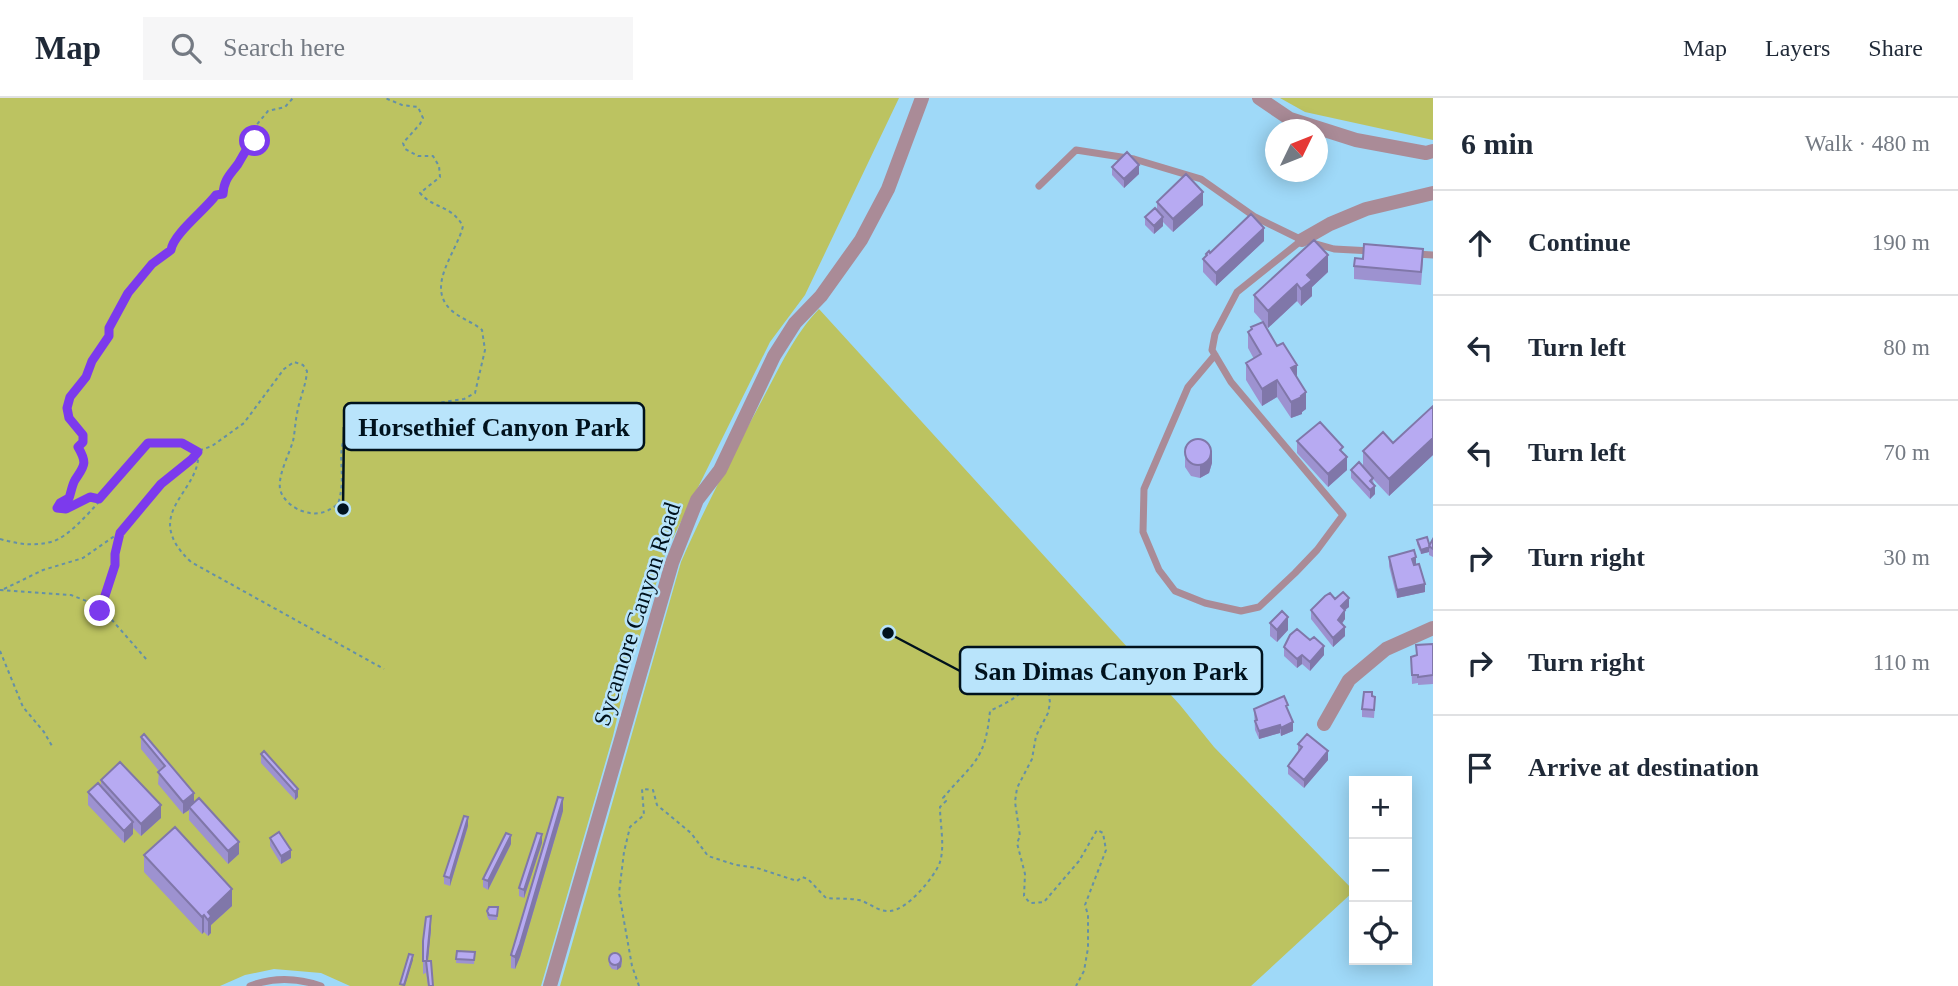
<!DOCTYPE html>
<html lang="en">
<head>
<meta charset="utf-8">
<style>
  :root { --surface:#fff; --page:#f6f6f7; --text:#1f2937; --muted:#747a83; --line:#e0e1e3 }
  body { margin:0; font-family:"Times New Roman",serif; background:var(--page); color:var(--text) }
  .controls { position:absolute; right:21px; bottom:21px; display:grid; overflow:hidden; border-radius:0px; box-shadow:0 4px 18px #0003 }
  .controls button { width:63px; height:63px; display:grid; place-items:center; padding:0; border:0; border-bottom:2px solid var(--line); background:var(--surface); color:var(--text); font:35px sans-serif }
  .compass { position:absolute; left:1265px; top:21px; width:63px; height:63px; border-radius:50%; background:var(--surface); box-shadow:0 4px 18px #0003; rotate:47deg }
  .stop { position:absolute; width:21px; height:21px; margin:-16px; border:5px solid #7c3aed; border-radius:50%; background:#fff }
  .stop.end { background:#7c3aed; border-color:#fff; box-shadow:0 2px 7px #0008 }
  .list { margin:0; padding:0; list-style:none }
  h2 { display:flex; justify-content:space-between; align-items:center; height:91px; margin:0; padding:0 28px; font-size:30px }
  h2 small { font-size:23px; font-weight:400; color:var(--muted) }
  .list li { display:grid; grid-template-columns:46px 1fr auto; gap:21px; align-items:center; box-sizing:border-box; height:105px; padding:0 28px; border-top:2px solid var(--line) }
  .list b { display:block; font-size:26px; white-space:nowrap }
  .list em { font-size:23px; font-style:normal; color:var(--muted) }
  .icon { flex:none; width:38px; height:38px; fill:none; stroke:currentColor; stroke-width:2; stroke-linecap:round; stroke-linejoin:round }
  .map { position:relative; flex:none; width:1433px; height:888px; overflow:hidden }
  header { display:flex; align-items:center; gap:42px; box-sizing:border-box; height:98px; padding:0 35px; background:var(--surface); border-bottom:2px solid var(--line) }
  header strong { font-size:33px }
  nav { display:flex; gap:38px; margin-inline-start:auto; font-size:24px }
  .search { width:490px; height:63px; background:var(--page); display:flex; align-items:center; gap:18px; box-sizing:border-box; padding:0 24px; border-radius:0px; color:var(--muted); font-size:26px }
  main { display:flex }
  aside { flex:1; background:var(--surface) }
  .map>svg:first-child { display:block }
  .green { fill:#bcc361 }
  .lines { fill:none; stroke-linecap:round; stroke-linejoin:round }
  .path { stroke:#6490a7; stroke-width:2; stroke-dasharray:3.5 3.5; stroke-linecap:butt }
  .lane { stroke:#aa8b97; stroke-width:7 }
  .street { stroke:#aa8b97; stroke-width:14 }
  .wall { fill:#9d92d0 }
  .shaded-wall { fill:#8077a9 }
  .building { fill:#b7aaf2; stroke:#8077a9; stroke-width:2 }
  .route { stroke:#7c3aed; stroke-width:9 }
  .labels { text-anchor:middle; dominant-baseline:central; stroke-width:5; stroke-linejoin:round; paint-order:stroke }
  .street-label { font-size:24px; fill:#00121d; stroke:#b9e4fb }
  .leader { fill:none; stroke:#00121d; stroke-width:2.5 }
  .callout-dot { fill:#00121d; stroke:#b9e4fb; stroke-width:2.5 }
  .callout { fill:#b9e4fb; stroke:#00121d; stroke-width:2.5 }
  .callout-label { font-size:26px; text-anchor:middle; font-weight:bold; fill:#00121d }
</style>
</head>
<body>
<header>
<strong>Map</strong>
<div class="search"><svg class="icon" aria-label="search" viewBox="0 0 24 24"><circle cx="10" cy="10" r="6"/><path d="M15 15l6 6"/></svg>Search here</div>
<nav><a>Map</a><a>Layers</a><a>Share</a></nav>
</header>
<main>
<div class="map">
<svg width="1433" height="888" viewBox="0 0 1433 888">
  <rect width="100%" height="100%" fill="#9fd9f8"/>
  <path class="green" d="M0,0H899L805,197L770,244L666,454L625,585L613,638L541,888H350L321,875L274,871L245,877L220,888H0Z
    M1280,0H1433V42L1305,14Z
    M819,211L1180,607L1214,649L1354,793L1251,888H560L681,464C705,409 732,358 760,306C778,273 793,238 819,211Z"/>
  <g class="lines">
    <path class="path" d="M99,401L90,399L66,411L57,410L60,405L69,400C71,395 72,387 75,382C84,368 88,366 78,349L83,344V337L69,320L67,310L70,299L86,279L92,263L109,238V230L128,196L152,166L171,152C173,136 205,112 216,97L224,96C224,81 230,77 238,65C244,56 246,50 255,43L252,37L254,30L268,13L285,9L293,0
      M0,441C18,446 35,449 54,443C80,434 128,367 148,345H182L198,353C203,394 138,414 191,464L384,571
      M4,491L43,472L83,460L119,435L161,386L192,361L198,353L212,348L244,325L284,271L294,264L303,267L307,273C306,288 299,302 297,316C295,325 295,334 293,343C289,357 278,376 280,391C282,401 293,410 302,413C316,418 327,415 338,406C349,371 330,352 355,322L386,316H402L417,308L464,301L475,295L485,252L482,232C473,224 459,220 450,211C426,187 457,154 463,128C450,106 435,112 420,95L440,79L439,68L433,58H418L405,51L403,45L420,26L423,20L418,9L402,7L385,0
      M0,492L71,497L89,504L112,522L147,562
      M101,512L115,467V456L119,436
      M0,553L23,609L44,634L52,648
      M639,888L632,868L619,795L624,754L630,729L644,717L642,691L653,692L657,707L691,735L708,758L736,767L757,770L797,783L802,779L808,781L826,800C837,801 849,800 859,802C870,805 878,814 890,813C906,813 935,779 940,764C945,748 940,726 940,709L946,703L943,700C973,664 985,664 990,613C1005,605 1024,599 1028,580L1048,588L1050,605L1048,615L1036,638L1032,661L1017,690L1015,704L1020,738L1017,745L1025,776L1024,798L1030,805L1044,804L1079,763L1097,732L1103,735L1106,752L1085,807L1088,817V850L1084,873L1076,888"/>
    <path class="lane" d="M1039,88L1076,52L1134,61L1201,81L1255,119L1302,142L1334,151L1372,153
      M1416,156L1433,157
      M1215,257L1188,289L1144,391L1143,434L1159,472L1175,493L1205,505L1241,513L1259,509L1295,475L1317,452L1343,417L1231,284L1212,252L1215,236L1237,194L1302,142
      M250,888C273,879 298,880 321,888"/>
    <path class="street" d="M1259,0L1290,21L1356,42L1426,55L1433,53
      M1302,142L1330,126L1366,111L1433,95
      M1324,626L1349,582L1386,551L1433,530
      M550,888L672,465L697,402L720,372L774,258L795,225L821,198L861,142L888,91L922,0"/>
  </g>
  <path class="wall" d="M1112,69L1139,76L1124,90L1112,77Z
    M1157,104L1203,107L1173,134L1163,124V128L1154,136L1145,127V119L1157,112Z
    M1264,143L1216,188L1203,174V161L1206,158V156Z
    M1423,163L1421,187L1354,181V168Z
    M1328,174L1312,189V198L1301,208L1297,203L1268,230L1254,214V197Z
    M1251,229L1297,280L1306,311L1302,314V316L1291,320L1277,299L1262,308L1246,282V265L1254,261L1248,250V234L1251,231Z
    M1433,308V357L1389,398L1373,381L1375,396L1370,401L1351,380V372L1363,369V353L1393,345Z
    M1297,343L1343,355L1347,372L1328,389L1297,355Z
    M1185,356L1212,365L1209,375L1200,380L1191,378L1185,369Z
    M1433,441V459L1429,457V454L1421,456L1417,446V442L1430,447Z
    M1389,459L1416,467L1425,494L1397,500L1389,468Z
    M1335,501L1349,509L1345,512V521L1342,526L1345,538L1333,549L1311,521V512Z
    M1270,525L1288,532L1277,544L1270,538Z
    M1433,546V586L1418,587V585L1412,586L1411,559L1416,558V547Z
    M1284,549L1324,557L1310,573L1302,566L1297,570L1284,558Z
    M1372,599L1375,607L1374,620L1362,619V611Z
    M1254,611L1288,613L1293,633L1281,638L1280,635L1259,641L1255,632Z
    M144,636L194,705L239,756L228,766L189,722V712L183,716L158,686L159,673L141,651V639Z
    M1298,646L1328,662L1304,690L1288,676V668L1298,654Z
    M261,656L298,691V699L295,702L261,665Z
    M101,682L161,720L141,738L133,730V736L124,745L88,707V694L101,689Z
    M563,713L520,859L515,871L511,870V857Z
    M468,728L450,788L444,786V778Z
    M270,740L291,760L281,766L270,748Z
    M542,745L524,800L519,798V790Z
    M511,746L488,792L483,789V781Z
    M144,757L232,808L211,827V835L208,838L204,834L202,836L144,774Z
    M498,809L497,822H489L487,818V813Z
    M431,831L428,863L433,888H428L426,875L423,876V843Z
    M457,853L475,854L474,866L456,865Z
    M609,862L622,864L621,869L617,872L612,871L609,867Z"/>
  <path class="shaded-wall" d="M1139,67V76L1124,90V81Z
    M1203,94V107L1173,134V121Z
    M1163,119V128L1154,136V128Z
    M1264,130V143L1216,188V175Z
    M1328,157V174L1312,189V198L1301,208V191L1307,177Z
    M1297,186V203L1268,230V213Z
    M1297,267V283L1291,270Z
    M1277,282V299L1262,308V291Z
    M1306,294V311L1302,314V316L1291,320V304Z
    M1433,340V357L1389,398V381Z
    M1212,352V365L1209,375L1200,380V367Z
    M1347,359V372L1328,389V376Z
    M1375,388V396L1370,401V392Z
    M1429,449V454L1421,456V452Z
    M1416,459V468L1412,469V461Z
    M1425,486V494L1397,500V492Z
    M1349,500V509L1345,512V521L1338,530V522L1341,508Z
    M1288,519V532L1277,544V532Z
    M1345,529V538L1333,549V540Z
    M1324,548V557L1310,573V564Z
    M1302,557V566L1297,570V561Z
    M1293,624V633L1281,638V630Z
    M1280,627V635L1259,641V633Z
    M1328,653V662L1304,690V682Z
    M298,691V699L295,702V694Z
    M194,695V708L189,709V712L183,716V704Z
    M563,700V713L520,859L515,871V859Z
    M161,707V720L141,738V726Z
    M468,719V728L450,788V780Z
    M133,724V736L124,745V733Z
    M542,736V745L524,800V792Z
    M511,737V746L488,792V783Z
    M239,744V756L228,766V753Z
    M291,752V760L281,766V758Z
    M232,791V808L211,827V835L208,838V814Z
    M204,817V834L202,836V819Z
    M431,818V831L427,872V859Z
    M413,857V862L405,888H404Z
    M622,860L621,869L617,872V867Z"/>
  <path class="building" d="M1127,54L1139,67L1124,81L1112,69Z
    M1186,76L1203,94L1173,121L1157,104Z
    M1155,110L1163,119L1154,128L1145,119Z
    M1251,116L1264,130L1216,175L1203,161L1207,157L1206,156L1209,153L1210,155Z
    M1314,142L1328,157L1307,177L1312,182L1301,191L1297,186L1268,213L1254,197Z
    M1364,146L1423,151L1421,174L1354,168L1355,160L1363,161Z
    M1263,224L1277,248L1283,245L1297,267L1291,270L1306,294L1301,298L1302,299L1291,304L1277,282L1262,291L1246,265L1261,256L1248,234L1252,231L1251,229Z
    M1433,308V340L1389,381L1363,353L1383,334L1393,345Z
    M1320,324L1343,349L1340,352L1347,359L1328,376L1297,343Z
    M1185 354a13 13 0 1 1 26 0a13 13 0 1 1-26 0Z
    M1359,364L1373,380L1370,383L1375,388L1370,392L1351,372Z
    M1427,439L1430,449L1421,452L1417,442Z
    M1433,441V451L1429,448Z
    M1414,452L1416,459L1412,461L1414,467L1419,466L1425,486L1397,492L1389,459Z
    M1343,494L1349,500L1341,508L1345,512L1338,522L1345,529L1333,540L1311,512L1325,498L1330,495L1335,501Z
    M1282,513L1288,519L1277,532L1270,525Z
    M1297,531L1310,542L1314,539L1324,548L1310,564L1302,557L1297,561L1284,549L1290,537Z
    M1433,546V577L1418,579V577H1412L1411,559L1417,557L1416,547Z
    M1364,594H1372V598L1375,599L1374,612L1362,611Z
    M1284,598L1288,607L1286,608L1293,624L1281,630L1280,627L1259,633L1255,623L1257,622L1254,611Z
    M144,636L194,695L183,704L158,674L165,668L141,639Z
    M1307,636L1328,653L1304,682L1288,668L1302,649L1298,646Z
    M264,653L298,691L295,694L261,656Z
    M120,664L161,707L141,726L101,682Z
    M98,685L133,724L124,733L88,694Z
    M558,699L563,700L520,846L515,859L511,857Z
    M199,700L239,744L228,753L189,709Z
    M464,718L468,719L450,780L444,778Z
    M175,729L232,791L208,814L211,818L208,822L204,817L202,819L144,757Z
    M279,734L291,752L281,758L270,740Z
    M506,735L511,737L488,783L483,781Z
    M537,735L542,736L524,792L519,790Z
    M489,809H498L497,818L489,817L487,813Z
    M431,818L427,859V863H431L433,888H429L426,863H423V843L426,819Z
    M457,853L475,854L474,862L456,861Z
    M609 861a6 6 0 1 1 12 0a6 6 0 1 1-12 0Z
    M409,856L413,857L404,887L400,886Z"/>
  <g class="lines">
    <path class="route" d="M100,513L115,467V456L120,435L161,386L192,361L198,354L182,345H148L99,401L90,399L66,411L57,410L60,405L69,400C71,395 72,387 75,382C84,368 88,366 78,349L83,344V337L69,320L67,310L70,299L86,279L92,263L109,238V230L128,195L152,166L171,152C173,136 205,112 216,97L223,96C224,81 230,77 238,66C244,56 246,50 255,43"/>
  </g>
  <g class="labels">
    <g class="street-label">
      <text transform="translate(637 516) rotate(-72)">Sycamore Canyon Road</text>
    </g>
  </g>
  <path class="leader" d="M343 411L344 329M888 535L960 573"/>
  <g class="callout-dot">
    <circle cx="343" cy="411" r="7"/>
    <circle cx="888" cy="535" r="7"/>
  </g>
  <g class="callout">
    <rect x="344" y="305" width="300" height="47" rx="7"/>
    <rect x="960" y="549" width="302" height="47" rx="7"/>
  </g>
  <g class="callout-label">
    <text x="494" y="338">Horsethief Canyon Park</text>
    <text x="1111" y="582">San Dimas Canyon Park</text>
  </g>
</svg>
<div class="controls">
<button>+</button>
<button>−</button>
<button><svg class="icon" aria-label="locate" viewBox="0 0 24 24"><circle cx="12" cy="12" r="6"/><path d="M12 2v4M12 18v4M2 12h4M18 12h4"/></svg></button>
</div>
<svg class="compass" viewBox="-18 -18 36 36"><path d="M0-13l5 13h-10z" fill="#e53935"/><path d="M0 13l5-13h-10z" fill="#747a83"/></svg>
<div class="stop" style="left:255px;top:43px"></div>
<div class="stop end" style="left:100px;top:513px"></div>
</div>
<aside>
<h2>6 min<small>Walk · 480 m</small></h2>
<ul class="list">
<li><svg class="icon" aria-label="ahead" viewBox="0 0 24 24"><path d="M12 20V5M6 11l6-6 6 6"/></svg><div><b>Continue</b></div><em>190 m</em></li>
<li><svg class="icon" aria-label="left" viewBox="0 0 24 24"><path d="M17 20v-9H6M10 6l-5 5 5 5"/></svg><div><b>Turn left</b></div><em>80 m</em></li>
<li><svg class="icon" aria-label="left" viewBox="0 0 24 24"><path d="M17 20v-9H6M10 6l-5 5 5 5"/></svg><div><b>Turn left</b></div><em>70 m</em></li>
<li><svg class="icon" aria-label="right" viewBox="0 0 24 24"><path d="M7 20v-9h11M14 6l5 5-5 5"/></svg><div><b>Turn right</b></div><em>30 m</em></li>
<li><svg class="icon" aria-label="right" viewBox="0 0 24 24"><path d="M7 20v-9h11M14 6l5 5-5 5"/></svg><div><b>Turn right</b></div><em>110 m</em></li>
<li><svg class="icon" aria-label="arrive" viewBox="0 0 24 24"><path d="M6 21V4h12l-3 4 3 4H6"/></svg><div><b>Arrive at destination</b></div></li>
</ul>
</aside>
</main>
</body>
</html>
